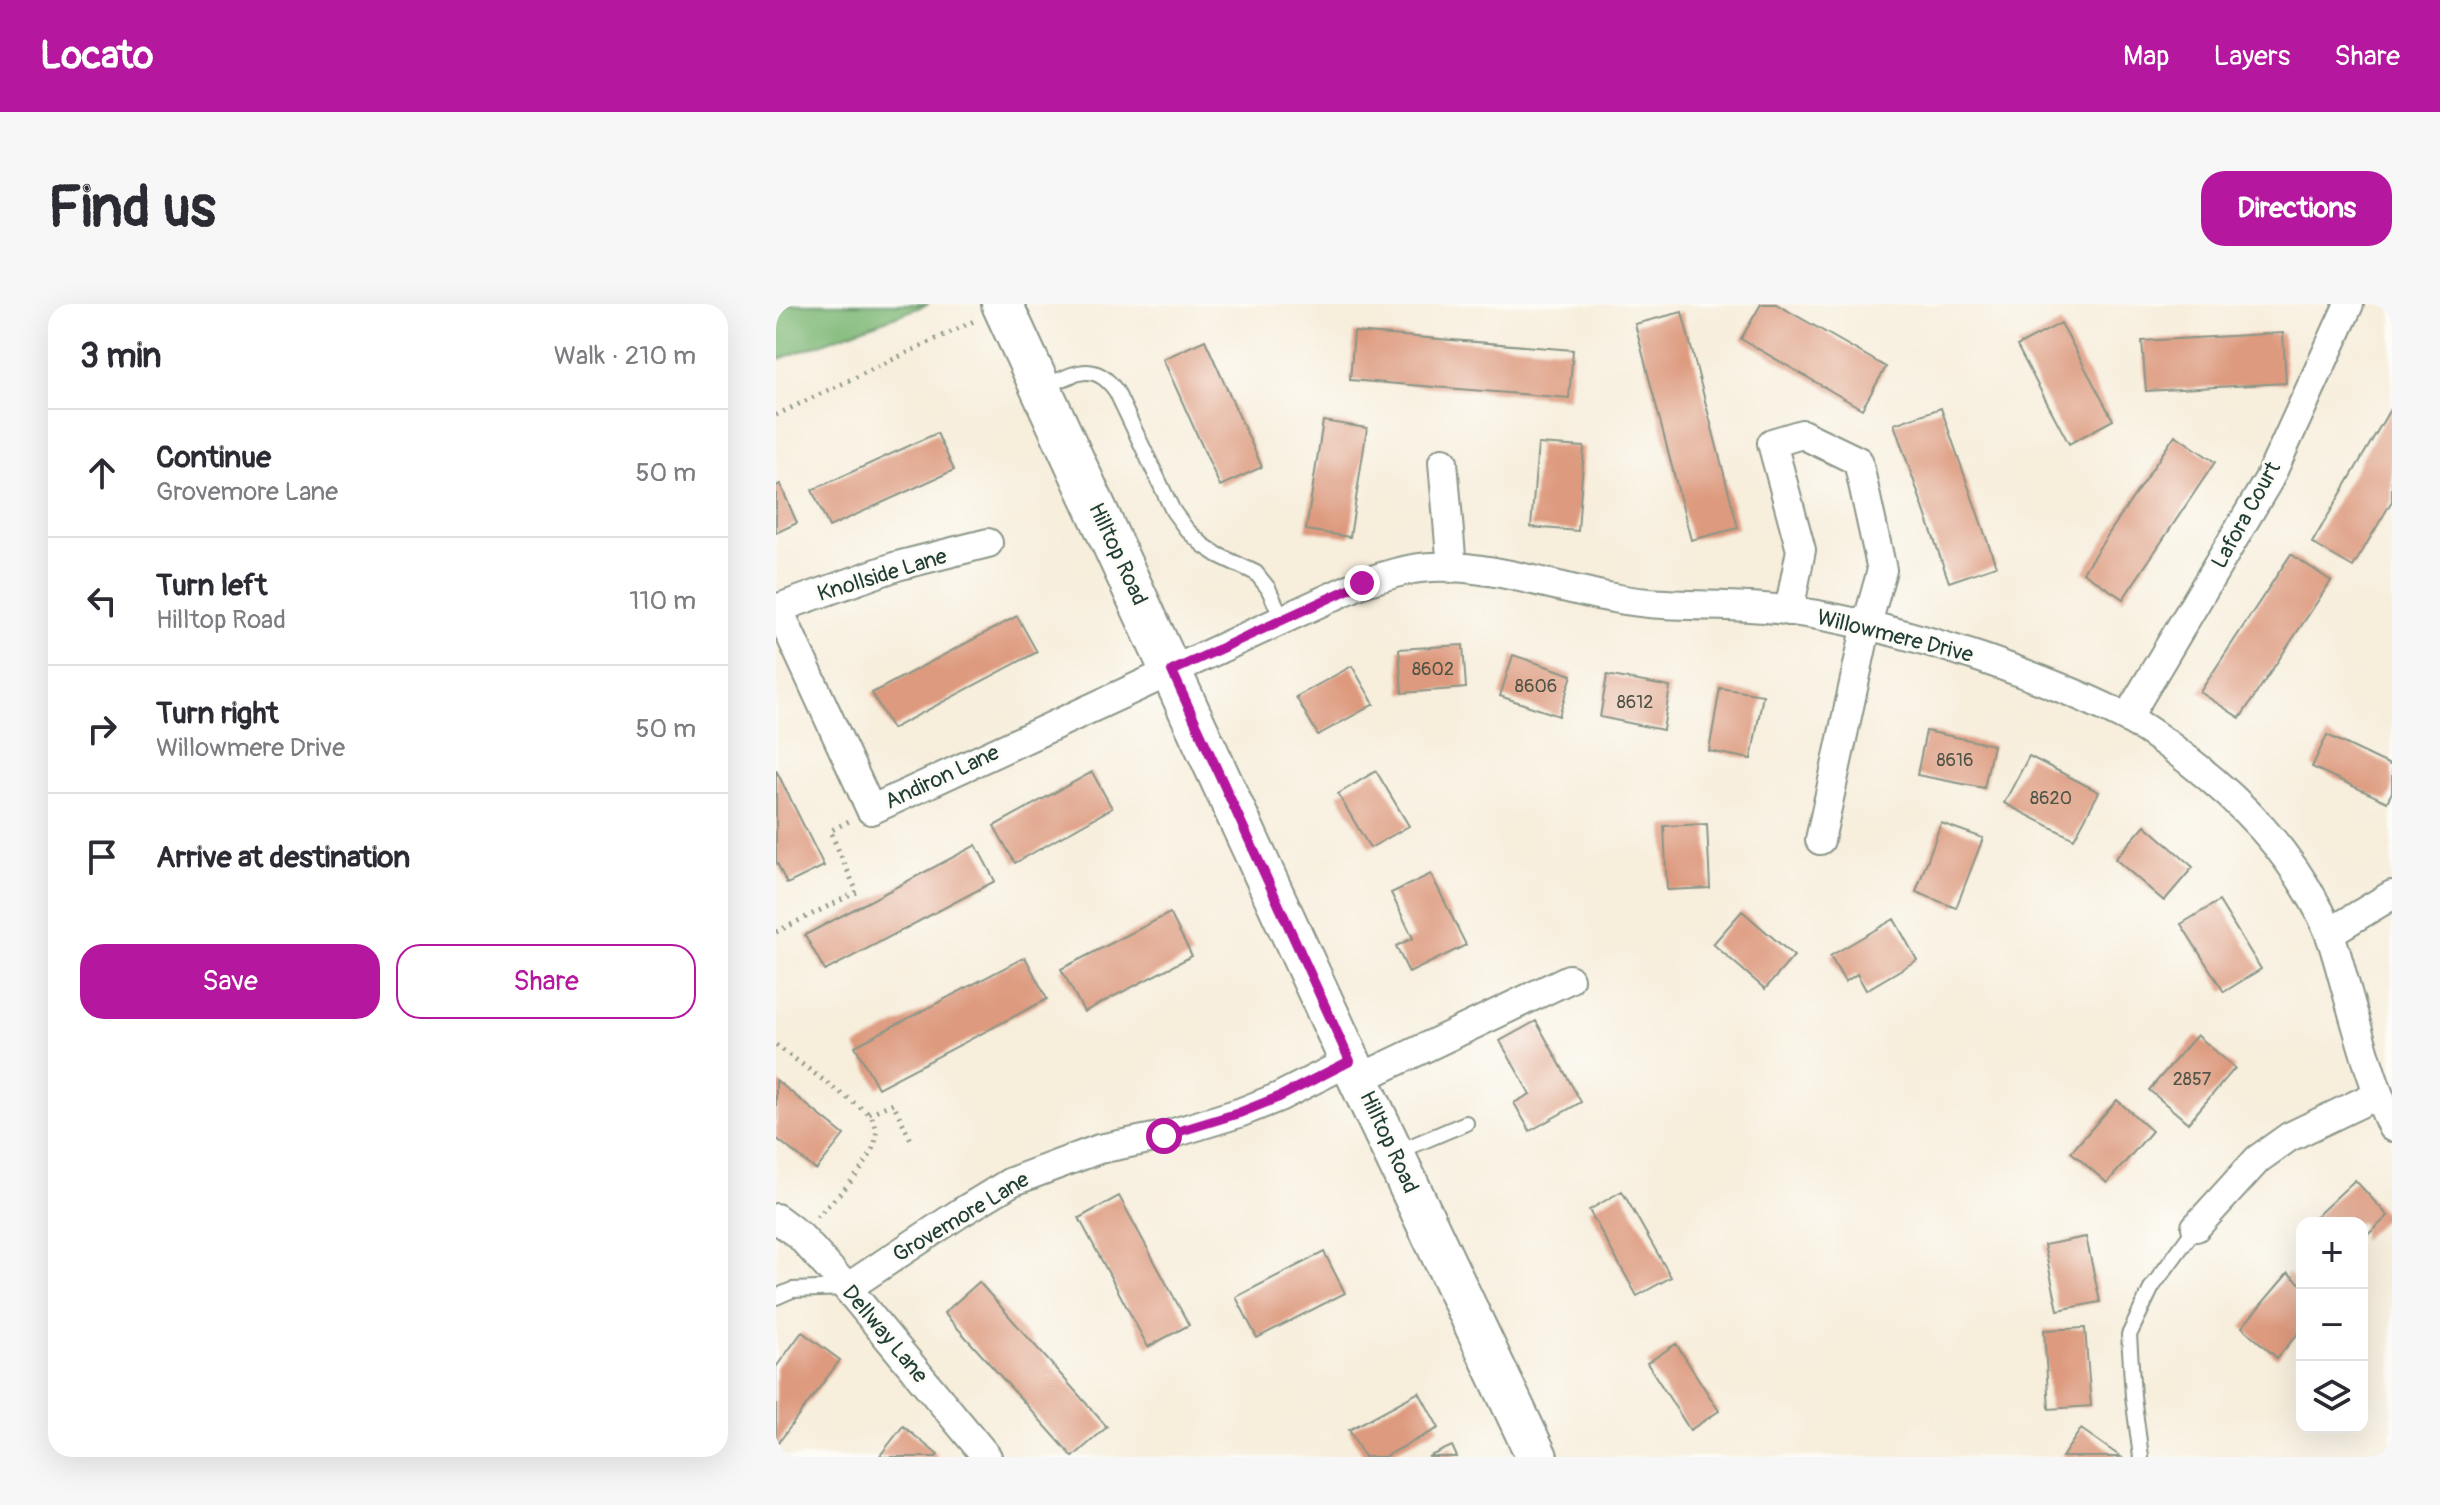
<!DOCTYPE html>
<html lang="en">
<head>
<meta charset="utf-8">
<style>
  :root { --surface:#fff; --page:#f7f7f7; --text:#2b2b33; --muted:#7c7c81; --line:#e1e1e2; --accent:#b5179e }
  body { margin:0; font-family:Pangolin,sans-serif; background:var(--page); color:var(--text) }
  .controls { position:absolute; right:24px; bottom:24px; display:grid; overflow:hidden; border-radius:16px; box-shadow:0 8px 32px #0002 }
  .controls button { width:72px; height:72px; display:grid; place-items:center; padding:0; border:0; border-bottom:2px solid var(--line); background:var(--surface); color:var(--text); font:40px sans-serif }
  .stop { position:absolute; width:24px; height:24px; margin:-18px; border:6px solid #b5179e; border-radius:50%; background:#fff }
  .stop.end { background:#b5179e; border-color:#fff; box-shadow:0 2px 8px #0008 }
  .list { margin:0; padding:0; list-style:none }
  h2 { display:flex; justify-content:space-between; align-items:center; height:104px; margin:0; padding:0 32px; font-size:34px }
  h2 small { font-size:26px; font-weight:400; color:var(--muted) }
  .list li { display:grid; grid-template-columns:52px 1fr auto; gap:24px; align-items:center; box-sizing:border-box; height:128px; padding:0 32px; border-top:2px solid var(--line) }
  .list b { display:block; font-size:30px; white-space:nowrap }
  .list p { margin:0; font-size:26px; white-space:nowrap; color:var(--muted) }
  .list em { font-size:26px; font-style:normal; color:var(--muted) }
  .actions { display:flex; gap:16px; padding:24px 32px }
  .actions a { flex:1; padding:18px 0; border:2px solid var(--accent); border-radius:24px; text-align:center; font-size:28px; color:var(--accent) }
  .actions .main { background:var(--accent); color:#fff }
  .icon { flex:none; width:44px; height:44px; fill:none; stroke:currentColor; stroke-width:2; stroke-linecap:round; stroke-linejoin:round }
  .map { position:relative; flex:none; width:1616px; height:1153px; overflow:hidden; border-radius:24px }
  header { display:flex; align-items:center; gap:48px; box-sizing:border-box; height:112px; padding:0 40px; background:var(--accent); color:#fff }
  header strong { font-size:38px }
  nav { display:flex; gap:44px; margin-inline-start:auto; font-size:28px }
  .intro { display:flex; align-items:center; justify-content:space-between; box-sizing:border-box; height:192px; padding:0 48px }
  h1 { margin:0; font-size:56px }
  .button { padding:20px 36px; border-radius:24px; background:var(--accent); color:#fff; font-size:28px; font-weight:700 }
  main { display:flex; gap:48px; padding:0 48px }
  aside { flex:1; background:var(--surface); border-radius:24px; box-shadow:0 8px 32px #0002 }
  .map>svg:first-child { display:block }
  .forest { fill:#7eb876; stroke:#4e7a55; stroke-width:2 }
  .building { fill:#dd9a7e }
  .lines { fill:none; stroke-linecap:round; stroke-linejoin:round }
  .lane-casing { stroke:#8b9688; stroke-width:18 }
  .street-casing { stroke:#8b9688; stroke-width:32 }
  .secondary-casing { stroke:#8b9688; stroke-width:44 }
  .path { stroke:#8b9688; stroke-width:5; stroke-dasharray:2 6; stroke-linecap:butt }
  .lane { stroke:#fff; stroke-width:14 }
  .street { stroke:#fff; stroke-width:28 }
  .secondary { stroke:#fff; stroke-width:40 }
  .route { stroke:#b5179e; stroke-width:10 }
  .labels { text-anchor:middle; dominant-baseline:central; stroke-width:6; stroke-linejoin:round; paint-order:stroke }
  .number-label { font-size:18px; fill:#4e5446 }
  .street-label { font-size:22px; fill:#1f3d34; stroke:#fdfcf7 }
</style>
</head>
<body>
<header>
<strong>Locato</strong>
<nav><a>Map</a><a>Layers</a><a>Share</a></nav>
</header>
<div class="intro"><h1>Find us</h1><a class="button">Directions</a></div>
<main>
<aside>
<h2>3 min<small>Walk · 210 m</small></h2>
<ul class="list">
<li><svg class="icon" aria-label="ahead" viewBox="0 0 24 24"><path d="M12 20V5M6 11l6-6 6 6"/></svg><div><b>Continue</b><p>Grovemore Lane</p></div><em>50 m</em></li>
<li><svg class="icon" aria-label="left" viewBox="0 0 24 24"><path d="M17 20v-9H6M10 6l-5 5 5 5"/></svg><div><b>Turn left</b><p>Hilltop Road</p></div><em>110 m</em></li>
<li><svg class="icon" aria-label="right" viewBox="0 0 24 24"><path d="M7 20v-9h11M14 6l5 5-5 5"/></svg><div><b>Turn right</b><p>Willowmere Drive</p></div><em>50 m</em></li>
<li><svg class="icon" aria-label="arrive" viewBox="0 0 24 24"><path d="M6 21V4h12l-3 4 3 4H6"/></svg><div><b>Arrive at destination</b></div></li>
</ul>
<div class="actions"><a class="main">Save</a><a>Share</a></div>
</aside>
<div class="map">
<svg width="1616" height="1153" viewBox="0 0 1616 1153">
  <rect width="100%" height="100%" fill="#fdfcf7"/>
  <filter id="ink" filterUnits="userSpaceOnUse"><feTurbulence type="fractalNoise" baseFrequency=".0125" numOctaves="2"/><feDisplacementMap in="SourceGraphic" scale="16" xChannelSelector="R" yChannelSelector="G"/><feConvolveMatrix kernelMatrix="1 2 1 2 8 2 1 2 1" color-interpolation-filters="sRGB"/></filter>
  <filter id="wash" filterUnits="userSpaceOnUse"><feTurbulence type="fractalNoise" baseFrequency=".006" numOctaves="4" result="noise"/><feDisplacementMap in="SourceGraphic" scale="32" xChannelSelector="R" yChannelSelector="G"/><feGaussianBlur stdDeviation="1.8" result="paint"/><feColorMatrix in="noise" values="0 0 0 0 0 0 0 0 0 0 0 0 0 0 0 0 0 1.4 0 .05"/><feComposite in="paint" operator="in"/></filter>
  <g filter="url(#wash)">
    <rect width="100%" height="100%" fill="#f7eedc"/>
    <path class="forest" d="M0,0H153L0,56Z"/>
    <g id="blocks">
      <path class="building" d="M985,0H1000L1110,63L1086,105L965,35Z
        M906,8L962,224L915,236L859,20Z
        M1285,19L1337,116L1293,140L1241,42Z
        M578,28L797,46L793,94L574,76Z
        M1507,29L1510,79L1370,87L1366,37Z
        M429,36L486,163L444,182L387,55Z
        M1616,102V197L1577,263L1536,239Z
        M1165,104L1220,262L1173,278L1118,120Z
        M547,117L591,124L574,233L530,226Z
        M161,129L178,166L53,223L36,186Z
        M1399,131L1439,158L1347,295L1307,268Z
        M762,140L808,143L802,227L755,223Z
        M4,180L21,219L0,229V182Z
        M1515,250L1555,277L1464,414L1424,388Z
        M241,312L261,348L116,425L96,389Z
        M687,341L690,384L626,389L623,345Z
        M737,351L796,371L783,412L724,392Z
        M576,362L598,400L542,431L520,393Z
        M831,371L894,383L887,426L824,413Z
        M944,384L987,391L975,455L933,447Z
        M1150,427L1217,441L1208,484L1141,471Z
        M1551,431L1616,462V488L1611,498L1536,463Z
        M1253,452L1323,488L1298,535L1228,499Z
        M0,466L48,562L11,580L0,557Z
        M600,467L633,522L594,544L562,490Z
        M316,468L336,504L239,559L218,522Z
        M1165,519L1207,534L1180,604L1140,588Z
        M931,520L934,584L891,586L888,522Z
        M1369,521L1417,563L1388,597L1339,555Z
        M200,541L219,577L49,667L29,631Z
        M655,570L690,641L633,669L620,642L637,634L615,589Z
        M1443,597L1485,665L1448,688L1405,620Z
        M966,607L1018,652L989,685L937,640Z
        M394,609L416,652L308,708L285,665Z
        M1118,615L1141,656L1090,686L1081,670L1069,678L1054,652Z
        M249,653L271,695L102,784L79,742Z
        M760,717L805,798L754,827L738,799L754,790L724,737Z
        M1421,731L1459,764L1412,819L1373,786Z
        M0,776L68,831L40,866L0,834Z
        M1341,796L1376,827L1331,879L1295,848Z
        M1579,876L1612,912L1586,936V919H1533Z
        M846,887L895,973L861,992L813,906Z
        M343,892L413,1021L372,1043L303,914Z
        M1310,933L1324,998L1282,1006L1268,941Z
        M548,948L569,989L481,1034L460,993Z
        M1512,969L1526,981V1025L1501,1054L1466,1023Z
        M203,978L331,1123L297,1153L168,1009Z
        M1309,1024L1315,1102L1273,1105L1268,1026Z
        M26,1028L64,1056L0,1142V1063Z
        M900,1040L943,1107L914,1126L871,1059Z
        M643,1088L663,1124L608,1153H588L573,1126Z
        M127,1122L162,1151L160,1153H103Z
        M1305,1125L1345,1153H1286Z
        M676,1142L681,1153H652Z"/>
    </g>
  </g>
  <g filter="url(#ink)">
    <use href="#blocks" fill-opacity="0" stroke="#8b9688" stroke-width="2"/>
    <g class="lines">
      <defs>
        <path id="lane" d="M268,83C298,70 318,55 340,87L397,207L411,226L427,241L442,251L480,269L492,284L507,316
          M619,849L690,819
          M0,993L16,986L70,984
          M1365,1153L1357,1092L1353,1031L1376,983L1420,923"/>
        <path id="street" d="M667,158L676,264
          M2,304L95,506L586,279C609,272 631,264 656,263C726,260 802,293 873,299C920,303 969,300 1016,307C1081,316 1142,333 1205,354C1254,371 1302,389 1349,413C1371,424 1393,441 1413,457C1468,500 1511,545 1544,608C1556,631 1562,656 1569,681C1583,729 1595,777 1616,823
          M0,305L121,262L212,239
          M1013,307L1025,246L996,139L1026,130L1082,157L1106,266L1091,320L1044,536
          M1351,414L1493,175L1573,0
          M1553,629L1616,591
          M583,775L793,675
          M0,914L24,932L71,984L211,1153
          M1420,923L1482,855L1513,833L1601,791
          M71,984L184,909L235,878L323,845L388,832L463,809L503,793L574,757"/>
        <path id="secondary" d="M226,0L574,757L761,1153"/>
      </defs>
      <use href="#lane" class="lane-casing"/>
      <use href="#street" class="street-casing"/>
      <use href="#secondary" class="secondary-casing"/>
      <path class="path" d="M0,111L198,17
        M0,628L81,588L54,527L73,517
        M0,741L93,810C121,841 62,890 41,913
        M93,810L117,799L137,840"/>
      <use href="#lane" class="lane"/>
      <use href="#street" class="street"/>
      <use href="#secondary" class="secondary"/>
    </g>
  </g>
  <g class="lines" filter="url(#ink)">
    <path class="route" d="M388,832L463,809L503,793L574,757L396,367L586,279"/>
  </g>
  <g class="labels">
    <g class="number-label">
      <text x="657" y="365">8602</text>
      <text x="760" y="382">8606</text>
      <text x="859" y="398">8612</text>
      <text x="1179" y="456">8616</text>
      <text x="1275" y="494">8620</text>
      <text x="1416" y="775">2857</text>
    </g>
    <g class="street-label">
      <text transform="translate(1470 211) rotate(-61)">Lafora Court</text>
      <text transform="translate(342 250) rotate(65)">Hilltop Road</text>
      <text transform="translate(106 271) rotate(-17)">Knollside Lane</text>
      <text transform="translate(1119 332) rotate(14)">Willowmere Drive</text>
      <text transform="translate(166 473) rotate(-25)">Andiron Lane</text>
      <text transform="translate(613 838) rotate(65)">Hilltop Road</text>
      <text transform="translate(185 913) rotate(-31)">Grovemore Lane</text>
      <text transform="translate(109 1030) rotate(50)">Dellway Lane</text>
    </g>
  </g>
</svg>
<div class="controls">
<button>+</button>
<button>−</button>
<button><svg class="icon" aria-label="layers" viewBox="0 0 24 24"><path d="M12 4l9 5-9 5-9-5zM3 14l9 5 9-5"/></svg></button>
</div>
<div class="stop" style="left:388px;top:832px"></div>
<div class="stop end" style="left:586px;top:279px"></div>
</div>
</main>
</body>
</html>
